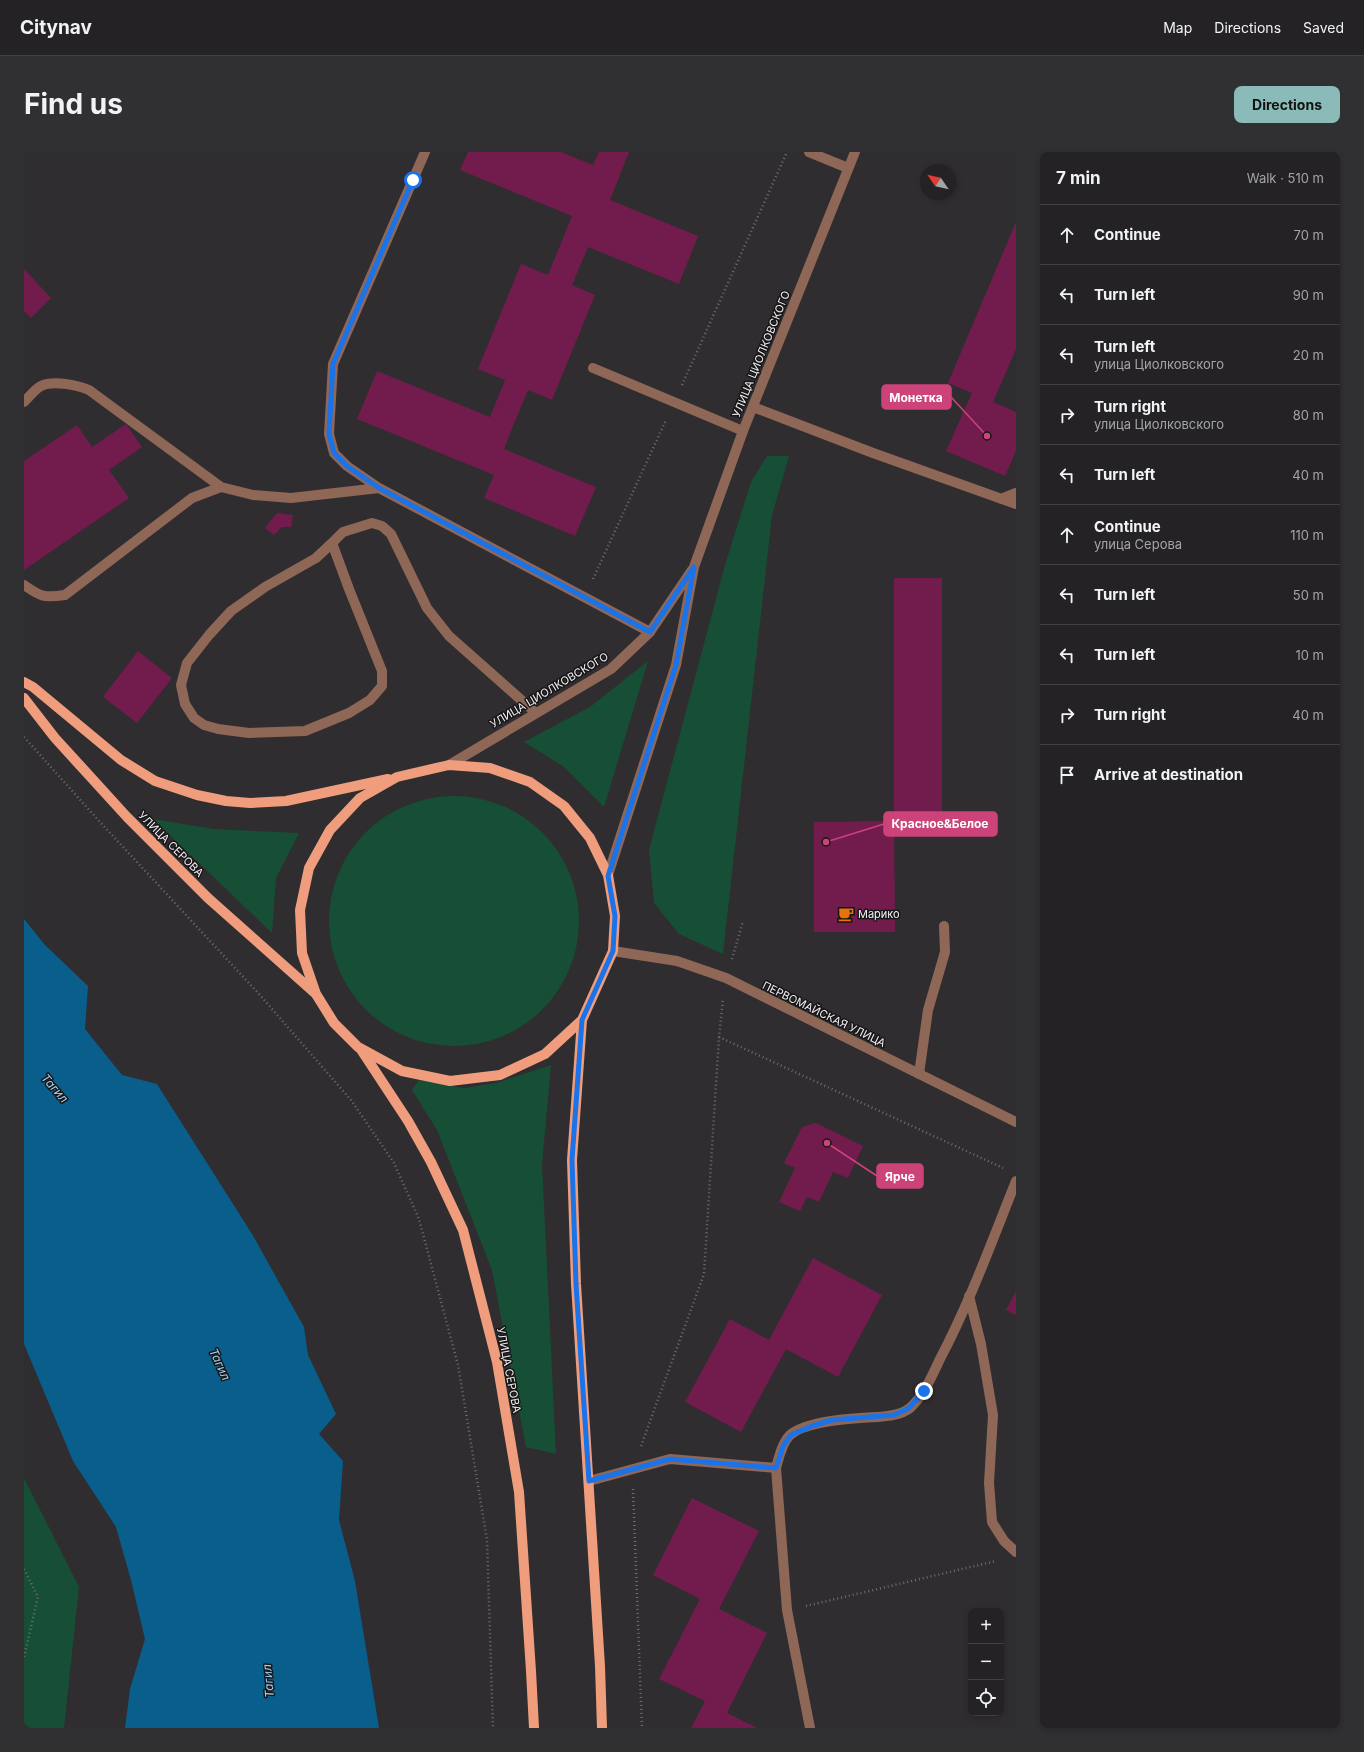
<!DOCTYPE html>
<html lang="en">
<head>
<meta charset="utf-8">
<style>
  :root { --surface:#242224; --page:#302f31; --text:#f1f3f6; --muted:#a3a4a6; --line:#413f41; --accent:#8bbbb9 }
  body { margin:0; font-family:Inter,sans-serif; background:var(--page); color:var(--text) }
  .controls { position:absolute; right:12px; bottom:12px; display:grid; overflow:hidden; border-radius:8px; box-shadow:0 2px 6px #0003 }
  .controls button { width:36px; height:36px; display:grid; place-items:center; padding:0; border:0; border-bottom:1px solid var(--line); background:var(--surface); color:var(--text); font:20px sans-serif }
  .compass { position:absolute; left:896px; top:12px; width:36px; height:36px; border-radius:50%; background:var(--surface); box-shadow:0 2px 6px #0003; rotate:304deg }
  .stop { position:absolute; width:12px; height:12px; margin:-9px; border:3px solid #1a73e8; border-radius:50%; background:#fff }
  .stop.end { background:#1a73e8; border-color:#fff; box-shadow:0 1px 4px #0008 }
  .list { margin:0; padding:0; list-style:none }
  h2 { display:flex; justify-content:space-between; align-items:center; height:52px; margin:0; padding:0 16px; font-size:17px }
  h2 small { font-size:13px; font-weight:400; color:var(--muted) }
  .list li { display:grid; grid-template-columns:26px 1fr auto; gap:12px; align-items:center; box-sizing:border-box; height:60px; padding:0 16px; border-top:1px solid var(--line) }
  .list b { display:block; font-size:15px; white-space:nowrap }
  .list p { margin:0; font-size:13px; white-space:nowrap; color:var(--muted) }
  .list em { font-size:13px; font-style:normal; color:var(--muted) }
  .icon { flex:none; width:22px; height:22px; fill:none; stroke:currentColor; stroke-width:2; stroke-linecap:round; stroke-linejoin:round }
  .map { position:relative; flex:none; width:992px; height:1576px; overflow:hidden; border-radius:8px }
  header { display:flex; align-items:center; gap:24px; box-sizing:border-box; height:56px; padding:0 20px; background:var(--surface); border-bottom:1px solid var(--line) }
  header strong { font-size:19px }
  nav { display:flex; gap:22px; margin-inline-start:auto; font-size:14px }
  .intro { display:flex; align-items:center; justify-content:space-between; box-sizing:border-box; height:96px; padding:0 24px }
  h1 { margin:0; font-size:28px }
  .button { padding:10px 18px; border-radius:8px; background:var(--accent); color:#111; font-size:14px; font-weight:700 }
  main { display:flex; gap:24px; padding:0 24px }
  aside { flex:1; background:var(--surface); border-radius:8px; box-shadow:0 2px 6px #0003 }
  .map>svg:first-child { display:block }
  .green { fill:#164f35 }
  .water { fill:#095e8b }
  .building { fill:#711c4d }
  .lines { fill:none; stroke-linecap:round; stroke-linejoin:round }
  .path { stroke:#706d70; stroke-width:2.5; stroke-dasharray:1 3; stroke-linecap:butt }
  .service { stroke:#8f6757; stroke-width:10 }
  .tertiary { stroke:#8f6757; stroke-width:10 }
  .primary { stroke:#f09d7d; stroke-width:10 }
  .route { stroke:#1a73e8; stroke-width:5 }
  .labels { text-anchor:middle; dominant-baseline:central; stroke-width:3; stroke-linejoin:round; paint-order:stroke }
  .street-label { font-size:11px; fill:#f2f0f2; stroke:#171617 }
  .poi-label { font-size:11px; fill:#f2f0f2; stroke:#171617; text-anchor:start }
  .water-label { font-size:12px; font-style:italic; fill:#a6d1f1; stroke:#171617 }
  .leader { fill:none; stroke:#cc4379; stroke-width:1.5 }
  .callout-dot { fill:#cc4379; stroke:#171617; stroke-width:1.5 }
  .callout { fill:#cc4379; stroke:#cc4379; stroke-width:1.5 }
  .callout-label { font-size:12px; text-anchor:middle; font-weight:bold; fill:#fff }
</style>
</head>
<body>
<header>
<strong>Citynav</strong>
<nav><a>Map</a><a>Directions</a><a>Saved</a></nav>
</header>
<div class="intro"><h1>Find us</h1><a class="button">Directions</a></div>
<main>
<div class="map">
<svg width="992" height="1576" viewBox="0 0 992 1576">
  <rect width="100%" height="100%" fill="#302d30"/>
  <path class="green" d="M743,304H765L748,363L699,802L655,782L630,751L625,698L701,413L727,330Z
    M624,509L580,655L539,614L500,590L566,555Z
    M305 769a125 125 0 1 1 250 0a125 125 0 1 1-250 0Z
    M129,667L189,677L275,681L252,726L248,781Z
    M527,913L518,1012L532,1302L502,1295L468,1118L413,978L388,938L395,928L440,936L472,931Z
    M0,1326L55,1435L40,1576H0Z"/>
  <path class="water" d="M0,767L21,793L64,834L61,877L98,923L133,932L228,1082L280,1175L284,1203L312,1262L295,1282L319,1309L315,1368L331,1429L355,1576H101L106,1537L121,1487L107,1428L92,1375L49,1309L0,1192Z"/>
  <path class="building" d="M444,0H537L569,13L575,0H605L586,48L674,84L655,132L564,95L548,133L571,143L528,248L504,238L489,274L480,297L572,335L551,384L460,346L470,323L333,267L353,219L466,265L481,228L454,217L497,112L524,123L548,64L436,18Z
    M992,70V197L969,250L992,260V299L981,324L922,299L948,241L924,231Z
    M0,117L27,146L7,166L0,159Z
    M102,272L118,295L85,318L105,346L0,418V309L53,273L68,295Z
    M253,361L269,363L267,375H258L250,383L241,376Z
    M870,426H918V669H870L871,780H790V670L870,669Z
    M114,499L148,526L113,571L79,545Z
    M792,971L839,994L824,1026L809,1020L795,1050L783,1045L776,1059L755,1050L771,1016L760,1011L778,975Z
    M789,1106L858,1143L814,1225L762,1197L717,1280L661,1250L706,1167L745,1188Z
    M992,1139V1163L982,1158Z
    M668,1346L735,1379L695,1457L743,1481L703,1561L733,1576H667L681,1549L635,1527L676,1447L629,1423Z"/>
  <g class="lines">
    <path class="path" d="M658,233L763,0
      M569,427L642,268
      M0,585L76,670L235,842L327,948L370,1011L395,1067L434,1213L463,1388L469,1576
      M708,807L719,769
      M695,885L979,1016
      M617,1294L680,1122L695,885L699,847
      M609,1337L618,1576
      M0,1417L14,1445L0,1505
      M782,1454L972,1409"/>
    <path class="service" d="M401,0L309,212L305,282L310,301L323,314L355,336L626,480
      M785,0L824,16
      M569,216L719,279
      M0,250C5,245 11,237 17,234C29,228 53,233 65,238L197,335L229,343L267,346L355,336
      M729,255L849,301L992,352
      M977,347L992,341
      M308,391L325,437L358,519V534L346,548L325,561L281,579L225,581L194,577L180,573L170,566L161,552L157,533L163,511L185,483L207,459L241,435L292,406L308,391L319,380L348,371L358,374L367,382L403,456L425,484L512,561
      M0,433C17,445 20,446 41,443L168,346L197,335
      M895,922L904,858L921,800L920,774
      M945,1144L957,1192L969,1263L965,1331L968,1370L980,1389L992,1400
      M752,1316C755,1305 758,1291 766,1283C783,1268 833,1266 854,1265C865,1264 877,1263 886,1256C900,1243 908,1224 916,1207C946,1150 968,1089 992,1029
      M565,1329L646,1307L752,1316L763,1458L786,1576"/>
    <path class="tertiary" d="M425,613L587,517L626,480L668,418
      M584,723L652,513L670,415L719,279L831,0
      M589,799L653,809L702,826L992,970"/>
    <path class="primary" d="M0,530L9,535L97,608L131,629L173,643L202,649L226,651L262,649L364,627
      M0,546L31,586L103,665L184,746L292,842L310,871L334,895L378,919L426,929L476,923L521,902L558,868L589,799L591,764L584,723L566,686L540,654L506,630L466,616L425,613L373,625L336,646L306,678L285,716L276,758L278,801L292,842
      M558,868L548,1008L552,1132L576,1514L578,1576
      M336,896L384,969L407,1010L439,1078L473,1210L495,1340L507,1519L510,1576"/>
  </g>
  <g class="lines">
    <path class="route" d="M389,28L309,212L305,282L310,301L323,314L355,336L626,480L670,415L652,513L584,724L591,764L589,799L558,868L548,1008L552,1132L565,1329L646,1307L752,1316L759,1294L767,1283L788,1274L808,1268L870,1263L885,1256L900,1239"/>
  </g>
  <defs>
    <symbol id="cafe-bare" viewBox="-9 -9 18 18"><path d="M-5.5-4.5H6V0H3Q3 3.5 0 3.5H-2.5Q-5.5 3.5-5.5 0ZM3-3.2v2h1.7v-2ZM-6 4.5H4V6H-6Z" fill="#e8710a" stroke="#171617" stroke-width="2.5" paint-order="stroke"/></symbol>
  </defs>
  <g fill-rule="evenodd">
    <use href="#cafe-bare" x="811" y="751" width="22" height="22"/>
  </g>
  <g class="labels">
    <g class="street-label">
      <text transform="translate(737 202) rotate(-68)">УЛИЦА ЦИОЛКОВСКОГО</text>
      <text transform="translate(525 538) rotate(-31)">УЛИЦА ЦИОЛКОВСКОГО</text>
      <text transform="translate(147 692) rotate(45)">УЛИЦА СЕРОВА</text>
      <text transform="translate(800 862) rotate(26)">ПЕРВОМАЙСКАЯ УЛИЦА</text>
      <text transform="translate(485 1218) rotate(79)">УЛИЦА СЕРОВА</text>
    </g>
    <g class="poi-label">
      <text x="834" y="762">Марико</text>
    </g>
    <g class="water-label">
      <text transform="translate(31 936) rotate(49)">Тагил</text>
      <text transform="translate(196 1212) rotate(65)">Тагил</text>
      <text transform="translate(244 1529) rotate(-95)">Тагил</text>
    </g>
  </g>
  <path class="leader" d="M963 284L927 245M802 690L860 672M803 991L853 1024"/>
  <g class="callout-dot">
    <circle cx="963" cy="284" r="4"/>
    <circle cx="802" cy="690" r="4"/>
    <circle cx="803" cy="991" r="4"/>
  </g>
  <g class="callout">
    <rect x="858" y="233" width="69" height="24" rx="4"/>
    <rect x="860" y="660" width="113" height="24" rx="4"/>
    <rect x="853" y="1012" width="46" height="24" rx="4"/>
  </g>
  <g class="callout-label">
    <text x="892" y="250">Монетка</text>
    <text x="916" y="676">Красное&amp;Белое</text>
    <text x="876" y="1029">Ярче</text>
  </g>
</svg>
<div class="controls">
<button>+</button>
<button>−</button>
<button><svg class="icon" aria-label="locate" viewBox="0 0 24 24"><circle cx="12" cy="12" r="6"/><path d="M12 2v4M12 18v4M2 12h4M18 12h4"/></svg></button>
</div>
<svg class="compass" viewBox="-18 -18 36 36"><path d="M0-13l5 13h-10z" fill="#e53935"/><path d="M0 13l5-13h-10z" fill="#a3a4a6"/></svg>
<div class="stop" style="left:389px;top:28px"></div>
<div class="stop end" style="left:900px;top:1239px"></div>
</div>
<aside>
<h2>7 min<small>Walk · 510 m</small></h2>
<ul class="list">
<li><svg class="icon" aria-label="ahead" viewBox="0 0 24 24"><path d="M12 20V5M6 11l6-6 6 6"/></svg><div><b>Continue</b></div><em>70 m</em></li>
<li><svg class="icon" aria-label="left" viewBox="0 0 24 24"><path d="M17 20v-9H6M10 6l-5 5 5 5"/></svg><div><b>Turn left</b></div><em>90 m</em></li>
<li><svg class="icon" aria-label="left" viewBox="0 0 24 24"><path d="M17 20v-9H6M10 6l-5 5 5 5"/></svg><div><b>Turn left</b><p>улица Циолковского</p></div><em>20 m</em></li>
<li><svg class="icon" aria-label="right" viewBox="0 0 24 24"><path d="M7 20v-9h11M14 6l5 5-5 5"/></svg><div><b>Turn right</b><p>улица Циолковского</p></div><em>80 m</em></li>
<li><svg class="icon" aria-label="left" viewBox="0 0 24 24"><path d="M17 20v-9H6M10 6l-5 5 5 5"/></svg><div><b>Turn left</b></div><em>40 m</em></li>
<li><svg class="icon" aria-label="ahead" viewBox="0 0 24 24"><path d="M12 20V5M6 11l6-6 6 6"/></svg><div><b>Continue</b><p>улица Серова</p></div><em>110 m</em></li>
<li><svg class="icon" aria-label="left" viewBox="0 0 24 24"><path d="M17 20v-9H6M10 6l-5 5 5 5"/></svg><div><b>Turn left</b></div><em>50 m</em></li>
<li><svg class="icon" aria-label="left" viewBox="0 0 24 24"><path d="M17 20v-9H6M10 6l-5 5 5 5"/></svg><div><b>Turn left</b></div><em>10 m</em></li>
<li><svg class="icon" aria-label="right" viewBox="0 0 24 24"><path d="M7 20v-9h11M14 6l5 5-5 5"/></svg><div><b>Turn right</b></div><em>40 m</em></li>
<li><svg class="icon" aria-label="arrive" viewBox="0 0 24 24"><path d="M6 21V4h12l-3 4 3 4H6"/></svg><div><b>Arrive at destination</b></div></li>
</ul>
</aside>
</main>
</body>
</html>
